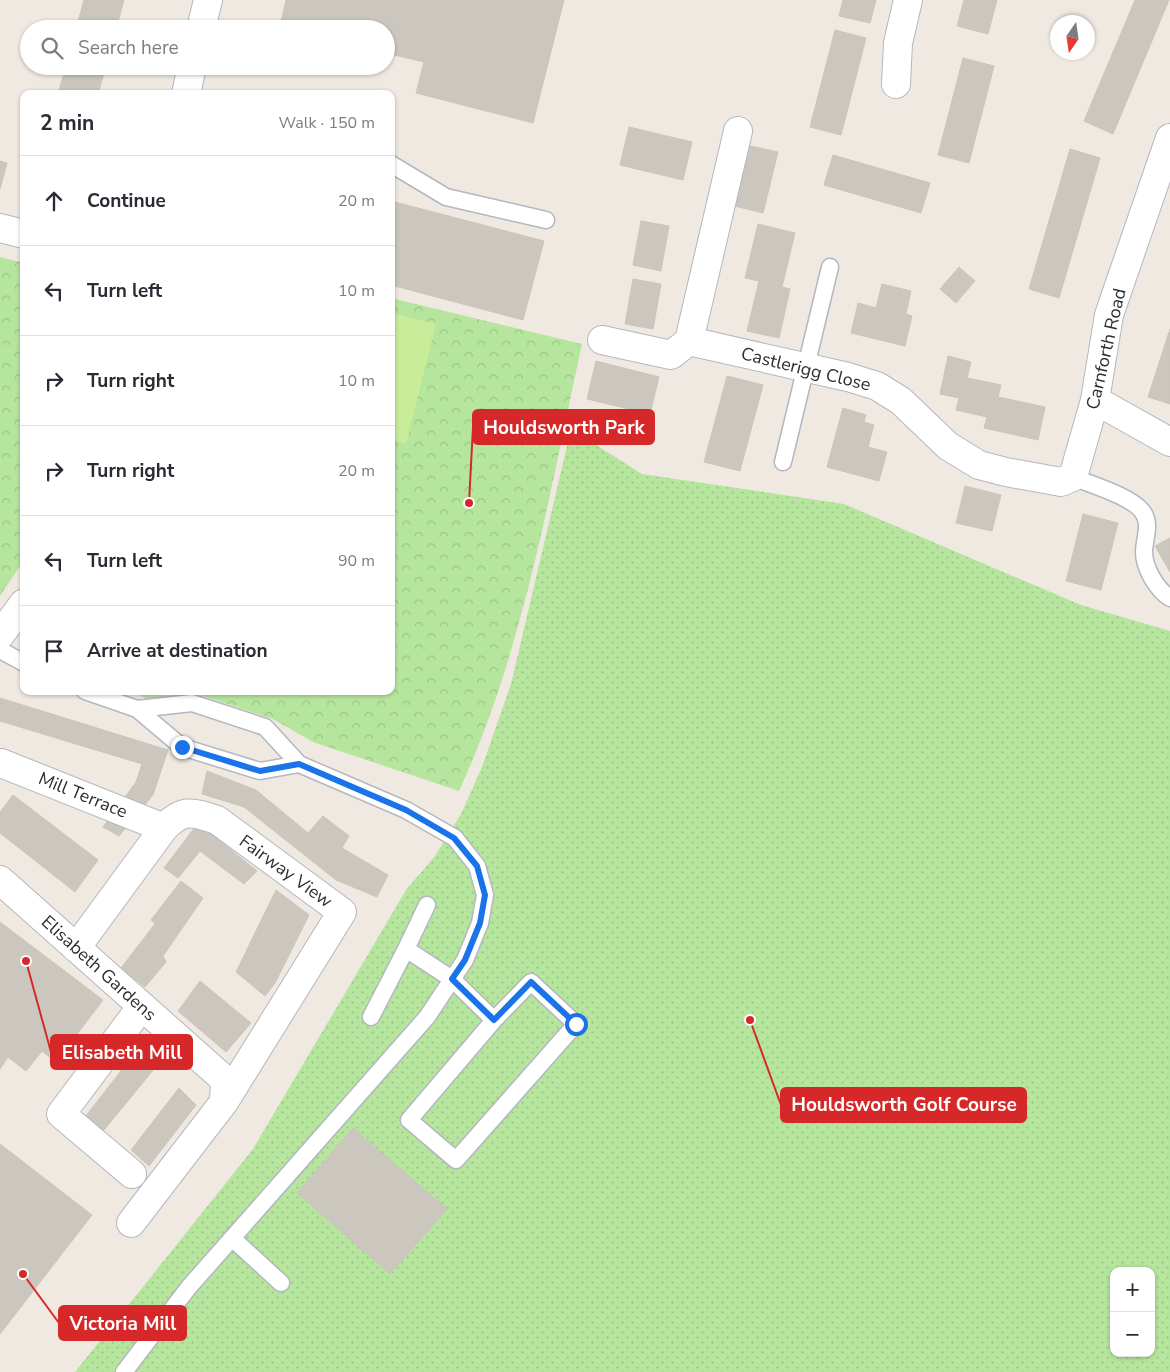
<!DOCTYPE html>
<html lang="en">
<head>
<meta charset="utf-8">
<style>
  :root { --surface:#fff; --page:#f2f2f3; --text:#2b2b33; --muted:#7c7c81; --line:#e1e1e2 }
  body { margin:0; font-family:"Nunito Sans",sans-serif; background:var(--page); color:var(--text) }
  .controls { position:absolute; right:15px; bottom:15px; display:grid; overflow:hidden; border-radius:10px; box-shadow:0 1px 4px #0004 }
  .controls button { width:45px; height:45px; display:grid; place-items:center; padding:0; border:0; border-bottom:1px solid var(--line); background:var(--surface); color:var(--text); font:25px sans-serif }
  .compass { position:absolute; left:1050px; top:15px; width:45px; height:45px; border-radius:50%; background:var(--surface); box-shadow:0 1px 4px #0004; rotate:193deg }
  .stop { position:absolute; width:15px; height:15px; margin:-11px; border:4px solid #1a73e8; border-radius:50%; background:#fff }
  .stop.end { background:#1a73e8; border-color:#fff; box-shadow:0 1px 5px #0008 }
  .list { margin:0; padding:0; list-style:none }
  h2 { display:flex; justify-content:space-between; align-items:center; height:65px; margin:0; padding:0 20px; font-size:21px }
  h2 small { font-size:16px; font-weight:400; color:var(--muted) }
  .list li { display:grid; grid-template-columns:32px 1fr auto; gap:15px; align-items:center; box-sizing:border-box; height:90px; padding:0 20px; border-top:1px solid var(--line) }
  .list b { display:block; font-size:19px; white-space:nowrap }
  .list em { font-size:16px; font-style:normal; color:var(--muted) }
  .icon { flex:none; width:28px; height:28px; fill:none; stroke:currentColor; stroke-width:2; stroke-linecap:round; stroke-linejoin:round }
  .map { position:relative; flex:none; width:1170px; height:1372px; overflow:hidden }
  .search { position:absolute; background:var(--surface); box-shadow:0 1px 4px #0004; left:20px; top:20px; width:375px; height:55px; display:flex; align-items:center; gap:12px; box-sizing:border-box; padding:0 18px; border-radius:28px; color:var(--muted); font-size:19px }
  .panel { position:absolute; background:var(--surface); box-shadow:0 1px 4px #0004; left:20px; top:90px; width:375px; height:605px; border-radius:10px }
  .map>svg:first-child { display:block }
  .grass { fill:url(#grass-dots); fill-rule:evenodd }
  .forest { fill:url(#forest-crowns) }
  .pitch { fill:#c9ec9a }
  .building { fill:#cbc7bf; stroke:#cbc5ba }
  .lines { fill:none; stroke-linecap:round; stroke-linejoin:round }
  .service-casing { stroke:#b4b7c1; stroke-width:19 }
  .minor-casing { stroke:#b4b7c1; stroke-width:30 }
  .service { stroke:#fff; stroke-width:16 }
  .minor { stroke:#fff; stroke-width:28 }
  .route { stroke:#1a73e8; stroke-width:6 }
  .labels { text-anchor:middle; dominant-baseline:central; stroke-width:5; stroke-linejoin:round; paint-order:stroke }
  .street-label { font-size:18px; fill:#2e2e2e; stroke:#fff }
  .leader { fill:none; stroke:#d62828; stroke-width:2 }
  .callout-dot { fill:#d62828; stroke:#fff; stroke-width:2 }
  .callout { fill:#d62828; stroke:#d62828; stroke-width:2 }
  .callout-label { font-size:19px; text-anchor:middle; font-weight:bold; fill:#fff }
</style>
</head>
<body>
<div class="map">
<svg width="1170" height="1372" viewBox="0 0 1170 1372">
  <defs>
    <pattern id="grass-dots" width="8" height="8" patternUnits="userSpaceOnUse" patternTransform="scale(1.25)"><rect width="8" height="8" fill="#b6e59e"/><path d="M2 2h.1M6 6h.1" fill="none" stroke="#9dc588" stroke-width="1.8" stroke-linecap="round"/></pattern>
    <pattern id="forest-crowns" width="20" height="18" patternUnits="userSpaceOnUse" patternTransform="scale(1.25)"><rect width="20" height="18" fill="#b6e59e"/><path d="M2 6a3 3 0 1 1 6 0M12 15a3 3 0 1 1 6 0" fill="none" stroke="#9dc588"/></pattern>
  </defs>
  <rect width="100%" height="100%" fill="#efe9e1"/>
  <path class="grass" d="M571,429L642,474L844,504L1081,605L1170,631V1372H75L253,1149L406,890L435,856L461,814L482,767L511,684ZM1114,1271H1151V1353H1114Z"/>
  <path class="forest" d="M0,257L24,263V560L0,596Z
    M391,298L582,344C549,494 524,650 459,791L313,742L273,719L197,694L149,700L131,691H391Z"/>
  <path class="pitch" d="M391,313L436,324L406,444L391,440Z"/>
  <path class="building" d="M84,0H124L116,29H76Z
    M286,0H564L533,123L416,93L424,62L386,53V29H290L280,26Z
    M843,0H876L870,23L839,16Z
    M964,0H997L988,34L957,26Z
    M1135,0H1169L1113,134L1084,121Z
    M835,30L866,38L841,135L810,127Z
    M963,58L994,66L969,163L938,155Z
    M66,66H106L98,94H58Z
    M629,127L692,142L683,180L620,165Z
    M741,144L778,152L763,213L727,204Z
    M1070,149L1100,158L1059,298L1029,289Z
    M833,155L930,183L921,213L824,185Z
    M0,161L7,163L0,189Z
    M391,201L544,241L523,320L391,285Z
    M641,221L669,226L661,271L633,265Z
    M758,224L795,233L782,287L790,289L779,338L747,331L759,281L745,278Z
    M959,267L975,281L956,303L940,289Z
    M633,279L661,284L653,329L625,324Z
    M882,284L911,291L906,314L912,316L905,346L851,333L858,303L876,308Z
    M1170,329V404L1148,397Z
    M948,356L971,362L967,378L1001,385L998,397L1045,407L1038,440L984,428L987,417L956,410L959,398L940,394Z
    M596,361L659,377L650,414L587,399Z
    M727,376L763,385L740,471L704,462Z
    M843,408L866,415L864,422L874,425L868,447L887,452L879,481L827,467Z
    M965,486L1001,495L992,531L956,523Z
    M1083,514L1118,523L1101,590L1066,581Z
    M1170,538V572L1155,546Z
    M0,698L168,750L153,795L119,836L103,827L136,782L142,764L0,721Z
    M207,771L256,790L308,833L323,816L349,836L342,848L388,875L377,897L336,880L244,807L202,794Z
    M13,795L98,860L75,892L0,833V812Z
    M198,823L257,871L244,884L200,851L178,878L164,868Z
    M181,881L203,898L163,956L166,962L145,987L121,968L155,924L151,920Z
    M276,890L309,915L275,983L265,996L236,972Z
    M0,922L103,1000L56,1062L42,1051L26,1071L8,1057L0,1069Z
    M200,981L251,1023L226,1052L178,1011Z
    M135,1053L154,1069L104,1130L85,1117Z
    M179,1088L196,1105L149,1166L131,1150Z
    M353,1128L447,1209L390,1274L297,1193Z
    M0,1144L92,1215L0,1334Z"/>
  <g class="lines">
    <defs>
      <path id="service" d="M391,164L446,197L546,220
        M783,462L830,267
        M1073,477C1092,485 1130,496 1142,511C1152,523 1144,539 1144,552C1144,568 1157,590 1170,598
        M0,650L24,663
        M85,691L137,709L192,703L265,727L299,764L406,810L455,838L477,866L485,895L480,923L465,960L427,1017L189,1287L124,1372
        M137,709L182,747L260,771L299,764
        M406,949L427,905
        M531,982L576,1024L456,1160L409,1120L494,1020Z
        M371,1017L406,949L452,979L494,1020
        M232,1238L281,1283"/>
      <path id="minor" d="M201,29L208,0
        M896,84L898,43L908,0
        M186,94L192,66
        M738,131L689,341L848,377L877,386L901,401L948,446L979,465L1006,472L1061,482L1073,477L1095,400L1109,315L1170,138
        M0,228L24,234
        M602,340L671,355L689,341
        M1095,400L1170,442
        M0,635L24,603
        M1,763L164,828
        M0,880L225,1080L224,1102L131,1223
        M76,948L164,828C183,808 193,812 217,820L342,912L224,1102
        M132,1174L61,1114L142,1006"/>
    </defs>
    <use href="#service" class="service-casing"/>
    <use href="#minor" class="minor-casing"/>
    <use href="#service" class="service"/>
    <use href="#minor" class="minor"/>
  </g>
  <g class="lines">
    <path class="route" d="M182,747L260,771L299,764L406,810L454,838L477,866L485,895L480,923L465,960L452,979L494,1020L531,982L576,1024"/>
  </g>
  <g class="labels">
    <g class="street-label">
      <text transform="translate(1106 349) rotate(-77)">Carnforth Road</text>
      <text transform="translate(806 369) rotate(14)">Castlerigg Close</text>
      <text transform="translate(83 795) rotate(22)">Mill Terrace</text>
      <text transform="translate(286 871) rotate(36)">Fairway View</text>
      <text transform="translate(99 968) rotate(42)">Elisabeth Gardens</text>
    </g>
  </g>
  <path class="leader" d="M469 503L473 427M26 961L51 1052M750 1020L781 1105M23 1274L59 1323"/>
  <g class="callout-dot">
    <circle cx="469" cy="503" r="5"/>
    <circle cx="26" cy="961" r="5"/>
    <circle cx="750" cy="1020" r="5"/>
    <circle cx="23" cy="1274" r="5"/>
  </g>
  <g class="callout">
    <rect x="473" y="410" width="181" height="34" rx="5"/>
    <rect x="51" y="1035" width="141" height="34" rx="5"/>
    <rect x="781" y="1088" width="245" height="34" rx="5"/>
    <rect x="59" y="1306" width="127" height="34" rx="5"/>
  </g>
  <g class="callout-label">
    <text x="564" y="434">Houldsworth Park</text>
    <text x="122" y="1059">Elisabeth Mill</text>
    <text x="904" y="1111">Houldsworth Golf Course</text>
    <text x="123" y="1330">Victoria Mill</text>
  </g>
</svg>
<div class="controls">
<button>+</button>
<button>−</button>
</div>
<svg class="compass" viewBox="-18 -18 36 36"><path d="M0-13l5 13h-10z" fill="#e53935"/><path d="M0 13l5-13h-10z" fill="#7c7c81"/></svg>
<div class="stop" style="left:576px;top:1024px"></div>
<div class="stop end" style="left:182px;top:747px"></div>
<div class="search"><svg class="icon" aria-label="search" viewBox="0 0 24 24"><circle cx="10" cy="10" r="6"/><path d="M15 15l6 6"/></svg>Search here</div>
<section class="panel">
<h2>2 min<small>Walk · 150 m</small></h2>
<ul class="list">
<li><svg class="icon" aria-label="ahead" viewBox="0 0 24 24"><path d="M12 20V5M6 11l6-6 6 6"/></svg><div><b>Continue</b></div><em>20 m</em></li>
<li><svg class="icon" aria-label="left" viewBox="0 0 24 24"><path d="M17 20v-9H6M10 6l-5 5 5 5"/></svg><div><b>Turn left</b></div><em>10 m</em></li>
<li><svg class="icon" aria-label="right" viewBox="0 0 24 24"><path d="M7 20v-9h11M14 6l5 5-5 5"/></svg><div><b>Turn right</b></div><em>10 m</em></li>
<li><svg class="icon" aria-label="right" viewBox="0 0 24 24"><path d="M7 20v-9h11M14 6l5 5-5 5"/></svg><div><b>Turn right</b></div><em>20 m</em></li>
<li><svg class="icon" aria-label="left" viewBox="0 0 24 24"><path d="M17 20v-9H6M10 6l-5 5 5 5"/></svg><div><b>Turn left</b></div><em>90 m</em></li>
<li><svg class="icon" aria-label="arrive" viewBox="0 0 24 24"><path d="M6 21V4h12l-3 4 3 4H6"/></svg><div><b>Arrive at destination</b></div></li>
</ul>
</section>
</div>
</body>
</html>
